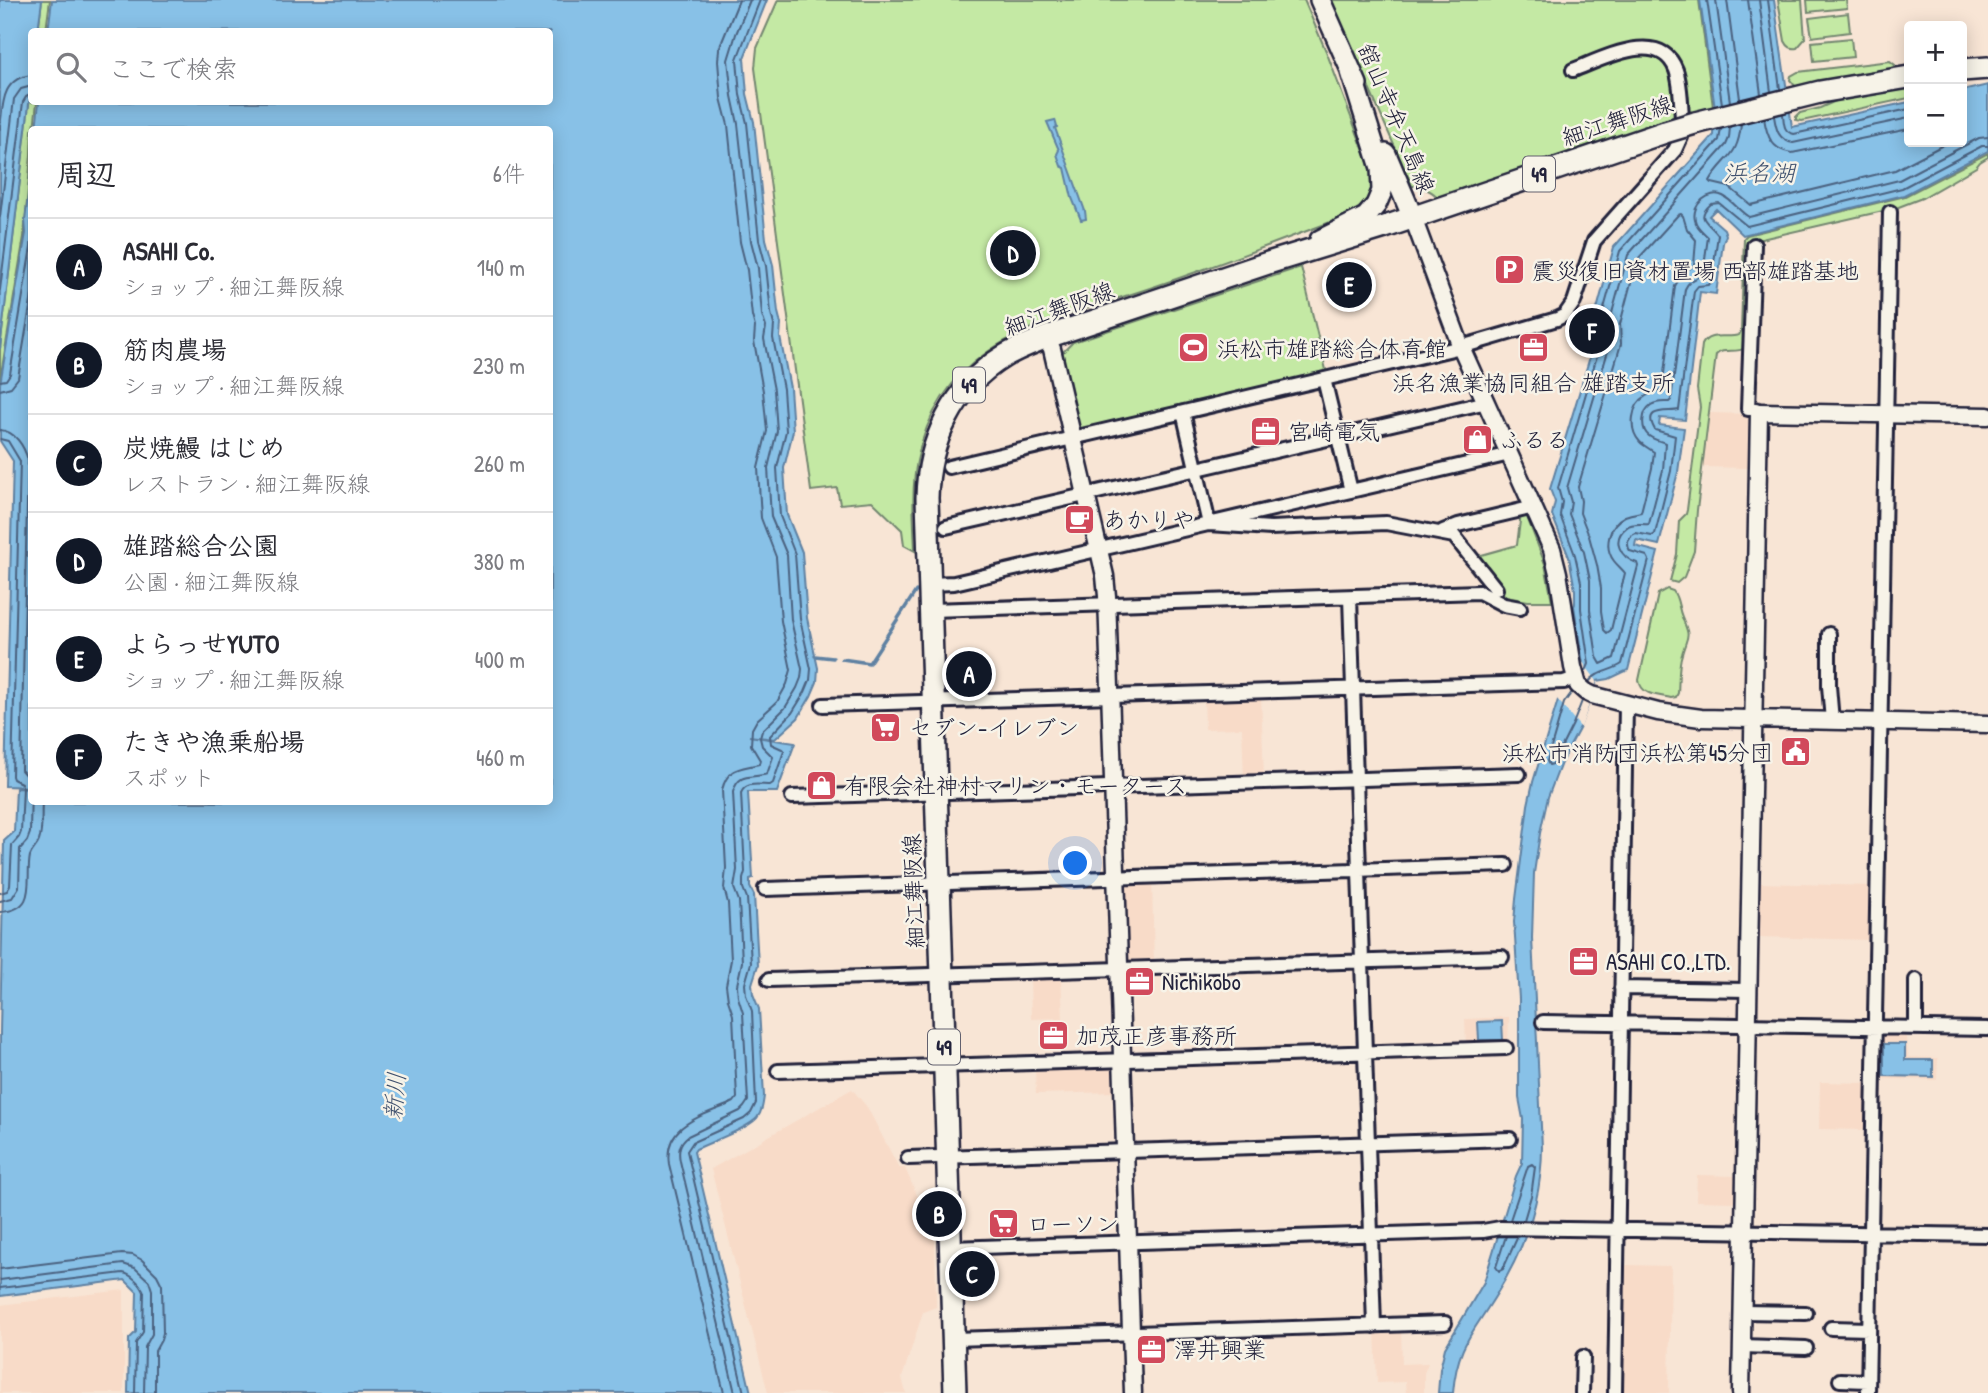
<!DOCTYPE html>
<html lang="ja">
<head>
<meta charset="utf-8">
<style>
  :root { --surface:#fff; --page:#f2f2f3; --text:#2b2b33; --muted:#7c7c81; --line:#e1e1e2; --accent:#111827 }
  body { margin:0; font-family:"Patrick Hand","Klee One",sans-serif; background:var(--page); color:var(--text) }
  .controls { position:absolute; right:21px; top:21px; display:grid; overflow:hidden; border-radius:7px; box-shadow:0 4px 18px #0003 }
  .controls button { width:63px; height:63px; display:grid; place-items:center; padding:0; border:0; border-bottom:2px solid var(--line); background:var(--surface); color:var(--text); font:35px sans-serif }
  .you { position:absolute; left:1076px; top:864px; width:24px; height:24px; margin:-18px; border:5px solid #fff; border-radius:50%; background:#1a73e8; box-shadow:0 0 0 10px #1a73e833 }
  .badge { display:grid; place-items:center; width:46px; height:46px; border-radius:50%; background:var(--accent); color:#fff; font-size:23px; font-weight:700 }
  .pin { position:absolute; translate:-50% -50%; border:4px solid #fff; box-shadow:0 2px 7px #0006 }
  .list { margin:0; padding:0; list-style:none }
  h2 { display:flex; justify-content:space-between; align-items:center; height:91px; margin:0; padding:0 28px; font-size:30px }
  h2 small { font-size:23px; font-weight:400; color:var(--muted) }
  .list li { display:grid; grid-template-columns:46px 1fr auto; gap:21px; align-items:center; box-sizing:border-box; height:98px; padding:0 28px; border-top:2px solid var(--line) }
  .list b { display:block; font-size:26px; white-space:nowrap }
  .list p { margin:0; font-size:23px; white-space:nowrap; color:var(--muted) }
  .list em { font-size:23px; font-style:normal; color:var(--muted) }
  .icon { flex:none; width:38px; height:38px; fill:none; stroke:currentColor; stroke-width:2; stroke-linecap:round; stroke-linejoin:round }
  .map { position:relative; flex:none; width:1988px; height:1393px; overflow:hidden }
  .search { position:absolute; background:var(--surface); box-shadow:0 4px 18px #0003; left:28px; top:28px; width:525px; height:77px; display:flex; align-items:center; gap:18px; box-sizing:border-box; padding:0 24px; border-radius:7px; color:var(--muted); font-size:26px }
  .panel { position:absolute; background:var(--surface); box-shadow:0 4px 18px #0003; left:28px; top:126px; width:525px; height:679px; border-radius:7px }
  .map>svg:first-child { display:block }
  .built { fill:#f8dbc8 }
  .green { fill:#c4e9a4; stroke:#738670; stroke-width:2 }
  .water { fill:#88c1e7; stroke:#5f81a2; stroke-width:2 }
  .pier { fill:#f8e5d5 }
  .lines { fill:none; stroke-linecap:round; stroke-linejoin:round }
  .shore { stroke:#4b6280; stroke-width:2 }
  .stream { stroke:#5f81a2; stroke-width:3.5 }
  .minor-casing { stroke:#22223b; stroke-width:18 }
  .tertiary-casing { stroke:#22223b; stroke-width:21 }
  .secondary-casing { stroke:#22223b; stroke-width:24 }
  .primary-casing { stroke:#22223b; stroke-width:26 }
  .minor { stroke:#f7f3e8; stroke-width:12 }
  .tertiary { stroke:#f7f3e8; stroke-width:16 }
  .secondary { stroke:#f7f3e8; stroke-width:19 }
  .primary { stroke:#f7f3e8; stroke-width:21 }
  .primary-bridge-casing { stroke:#22223b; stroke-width:26; stroke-linecap:butt }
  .primary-bridge { stroke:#f7f3e8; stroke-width:21 }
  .labels { text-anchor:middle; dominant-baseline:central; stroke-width:5; stroke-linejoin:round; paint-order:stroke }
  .shield { fill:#f7f3e8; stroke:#62616f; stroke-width:2 }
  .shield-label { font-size:21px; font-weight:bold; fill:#22223b }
  .street-label { font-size:23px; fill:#22223b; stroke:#f7f3e8 }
  .poi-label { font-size:23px; fill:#22223b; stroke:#f7f3e8; text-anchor:start }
  .water-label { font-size:24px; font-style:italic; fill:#41526f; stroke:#f7f3e8 }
</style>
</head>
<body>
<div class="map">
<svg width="1988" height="1393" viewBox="0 0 1988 1393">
  <rect width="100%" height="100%" fill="#f8e5d5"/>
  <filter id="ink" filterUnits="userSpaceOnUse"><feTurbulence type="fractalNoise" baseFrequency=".0143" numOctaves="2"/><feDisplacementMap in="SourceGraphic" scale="14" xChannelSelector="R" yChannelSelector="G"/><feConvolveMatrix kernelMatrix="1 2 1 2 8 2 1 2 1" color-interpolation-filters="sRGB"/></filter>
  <g filter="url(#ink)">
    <path class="built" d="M1709,413L1751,414L1750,468L1702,467Z
      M1261,694L1264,779L1244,780L1242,728L1205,729L1204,696Z
      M1152,880L1154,964L1126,965L1124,881Z
      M1758,883L1872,886L1871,940L1757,937Z
      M1061,975L1063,1018L1031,1019L1030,976Z
      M1509,1017L1508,1045L1466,1046L1465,1019Z
      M1880,1033H1907L1908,1057L1938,1058L1937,1080L1879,1079Z
      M1117,1064L1118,1092L1036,1094L1035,1066Z
      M1820,1082L1868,1083L1867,1130L1819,1129Z
      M852,1089L867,1107L899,1168H905L919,1200L935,1230L936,1307L923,1312L902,1378L906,1393H768L711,1169Z
      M1697,1175L1737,1176L1736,1202L1696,1201Z
      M1623,1265L1671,1266L1669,1393H1621Z
      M124,1290V1393H0V1305Z
      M1401,1328L1402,1364L1428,1363L1424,1373V1393H1406L1405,1382L1377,1383L1375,1329Z"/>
    <path class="green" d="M42,0H50L46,31L38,32Z
      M778,0H1304L1326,51L1368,162C1377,190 1370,205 1344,217C1277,242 1211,268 1144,290C1044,323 941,341 917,461C911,490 914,522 915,551L904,545L902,530L872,501L840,504L837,488L811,491L755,68L757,48Z
      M1330,0H1699L1713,107L1439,199C1434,192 1421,185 1412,186Z
      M1778,0H1802L1805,39L1797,48C1791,49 1788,47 1785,41Z
      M1807,0H1846L1847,8L1808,12Z
      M1848,13L1850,32L1812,37L1809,18Z
      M1851,38L1853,57L1814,61L1812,42Z
      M1890,61L1895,65L1894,70L1801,88L1796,87L1790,80L1791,76L1798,72Z
      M31,87L32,102H37L34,129L32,130L31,155L24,237L0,380V349Z
      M1909,88V98L1802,121L1796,120V117L1800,113L1820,108L1838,100Z
      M1988,153V157L1980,162L1976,167L1922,198L1896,208L1757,240L1745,348C1736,354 1723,347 1716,355L1697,510L1694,551L1684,577L1677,583L1670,581L1677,554L1679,521L1686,514L1687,510L1700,407L1697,389L1702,345C1708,331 1726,339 1739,335L1741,331L1744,238L1747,235L1905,196Z
      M1301,267L1327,374L1081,432L1079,430L1061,354L1073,342Z
      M1525,512L1545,564L1552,601H1528L1506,597L1474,557L1517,545L1521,513Z
      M1667,589L1673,591C1679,599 1678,608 1682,617C1691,639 1688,633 1682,654C1678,665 1679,681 1678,693L1676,697L1671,698C1659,695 1641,696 1639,680L1658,594Z"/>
    <path class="water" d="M0,0H42L38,31L32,32L31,87L0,349Z
      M52,0H767L744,58L747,94L754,122L766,239L773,265L778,312L781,324L780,337L790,388L793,431L784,468L787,515L802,552L807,618L818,668L817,682L811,696L798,718L775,739L749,736L795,743L777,792H748L753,878L750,879V887L754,895L758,965L752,984L753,994L759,1009L764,1096C763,1104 762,1112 757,1118C747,1129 711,1142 696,1149L694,1152L751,1393H128L129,1339L136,1332L137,1292L125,1280L0,1296V1032L4,841L14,832L16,788L31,789L32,802H550V130L36,129L39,102H550V32L48,31Z
      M1700,0H1774L1792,127L1909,102V142H1962V91L1988,85V151L1904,195L1743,235L1716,209L1709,216L1724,229L1726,235L1723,243L1716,294L1700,292L1685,420L1660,418L1659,425L1684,428L1678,472L1659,545L1636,540L1635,546L1658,552L1628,670L1609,679L1597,681L1580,727L1561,763L1548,797L1540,833L1534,873L1532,938L1542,1147C1542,1201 1524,1250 1496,1295C1473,1333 1457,1345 1453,1393H1438L1440,1369L1445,1348L1484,1282L1516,1176L1522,1163L1523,1119L1519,1098V999L1514,922L1516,899L1528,805L1533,782L1558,700L1583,664L1574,606L1575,604V590L1569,557L1552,515L1555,502L1550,489L1596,337L1593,324L1614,247L1714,135L1715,109Z
      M1055,120L1057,127L1055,128L1085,211L1086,219L1081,220L1072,198L1065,168L1061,166L1057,154L1059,150L1047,122Z
      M31,172L32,787L5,786L13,461L0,441V384L26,233L25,220Z
      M1502,1021L1503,1040H1479L1478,1022Z
      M1884,1044H1905V1060H1933V1077L1884,1076Z"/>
    <path class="pier" d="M1579,643L1582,661L1597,681L1581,728L1557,699Z"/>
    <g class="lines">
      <path class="shore" d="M1707,0L1722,104
        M1716,0L1730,102
        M1727,0L1740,99
        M1748,0L1761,94
        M1759,0L1771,92
        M1768,0L1780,89
        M1783,114C1784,123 1783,132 1794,134L1909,109
        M1774,116C1776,129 1778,140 1793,143L1909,118
        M1764,118C1767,137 1772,150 1792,153L1909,129
        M1741,124C1738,159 1724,156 1710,181L1712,183L1729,187L1751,205L1895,170L1949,142
        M1730,127L1729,138L1726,145L1628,255L1609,324L1611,341L1567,488L1571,502L1569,514L1584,552L1590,580V610L1597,657L1601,664L1614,658L1638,566L1637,563C1621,558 1610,540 1627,527C1633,522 1642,525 1649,524L1663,470L1665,443C1661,441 1654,440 1649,436C1640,429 1642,411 1651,405C1657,401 1663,402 1669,402L1671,400L1685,289C1690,277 1698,280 1703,273L1708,237C1703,232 1696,227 1695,220C1691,205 1709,189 1723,196C1733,201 1740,212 1749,217L1899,180L1979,138L1988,137
        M0,129C3,105 1,78 32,75
        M1681,214L1683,216L1687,229L1696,240L1694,265L1682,274L1675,286L1662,389C1657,391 1651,393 1646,396C1631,405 1628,429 1640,442C1644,446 1650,449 1654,452L1652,468L1641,512C1636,513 1630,514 1625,516C1609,524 1603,547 1614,561C1617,565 1622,569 1625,573L1611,630L1607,633L1604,630L1601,611V588L1597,565L1589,536L1580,513L1581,501L1578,487L1621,344L1620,324L1637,260L1678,215Z
        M0,217L14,99L21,89L32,86
        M0,290L23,102L26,97L32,94
        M0,381L6,380L10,374L32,241
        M0,390L11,387L18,378L32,295
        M0,430C15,431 24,446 28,460L21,770L28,778L31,786L30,833L27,841L20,849L19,887L12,898L0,901
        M0,439L8,441L20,461L12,776L13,779L21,783L23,788L21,832L19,837L12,845L10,886L7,891L0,893
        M1585,673L1589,664L1581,609V582L1575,555L1560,515L1562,502L1558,488L1602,339L1600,323L1620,251L1719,140L1721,129
        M1589,682C1595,672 1612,671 1622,664L1649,560L1647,556L1630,551C1626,544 1628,536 1636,533L1652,536L1655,534L1671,471L1675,436L1655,430C1641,406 1669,413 1679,410L1694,291L1698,286L1708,285L1711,283L1718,235C1709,222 1694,219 1711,204L1719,203L1747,226L1902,188L1982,146H1988
        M1572,692L1564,703L1547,761L1549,765L1553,764L1573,724L1582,701
        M0,912C39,910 25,880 30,856C32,850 37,847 39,841C43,830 41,814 42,802
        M1510,1220L1528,1166L1532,1164L1535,1167L1531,1196L1524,1220
        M1506,1236L1496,1267L1499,1271L1503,1269L1518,1236
        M0,1269L122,1254L133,1255L142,1260L157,1275L162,1285L163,1333L161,1340L155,1351V1393
        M0,1280L123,1264L135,1268L149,1281L152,1290V1334L145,1347L144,1393
        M0,1288L123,1273C131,1274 141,1284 144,1292L143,1332L136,1343L135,1393
        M724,1393L669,1164C663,1123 704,1116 734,1102L737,1098L733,1015L728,1000L726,985L731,960L728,903L724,888L726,868L722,790C728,766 741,769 759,764L760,760L751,745L752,729L757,720L777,702L787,684L791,670L781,621L776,557L761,518L758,468L767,431L763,391L754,341L755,327L752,316L747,270L740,242L728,125L721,98L718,61L719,49L739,0
        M735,1393L680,1161C678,1151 679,1143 688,1136L740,1111L744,1107L748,1101L743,1013L738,997L737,985L742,962L739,901L734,888L737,870L733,792C739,771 752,779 767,774L773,757L762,746L760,738L762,731L785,708L797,688L801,678L802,669L791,620L787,555L771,517L768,468L777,431L774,390L764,339L766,327L762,315L758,268L751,241L738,124L732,96L728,60L736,34L750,0
        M744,1393L687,1151L693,1142L744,1119L751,1113L756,1103L752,1011L746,995L745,984L751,963L747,898L743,888V879L745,872L741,793C746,781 760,785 770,785L773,783L784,751L782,749L771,744L770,736L792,713L805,692L810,680L811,669L800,619L795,554L780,516L777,468L786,431L783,389L773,338L774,325L771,313L766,266L759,240L747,123L740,95L737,59L760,0"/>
      <path class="stream" d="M815,656L833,658
        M842,659L869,663L916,591"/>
      <defs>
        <path id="minor" d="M1573,70C1601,60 1660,27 1676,70C1681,84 1681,103 1682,119
          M1754,245L1748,409H1756L1759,412
          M1324,379L1351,491
          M1183,412L1209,524L1271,528L1386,523L1454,536L1496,589
          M949,467L1461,347L1557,319L1565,315L1574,302L1594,241L1675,150L1681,137
          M946,527L1487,402
          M1443,534V531L1458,525L1534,507
          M930,584L954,583L1510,454
          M1350,597L1374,1326
          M931,610L1479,592L1504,605L1520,608
          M1829,634V686L1832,721
          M823,705L1564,682L1576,678
          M792,797L1519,774
          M765,889L1506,865
          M769,980L1502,957
          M1621,988L1748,990
          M1543,1022L1988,1029
          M1916,1028V980
          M778,1071L1506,1048
          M908,1158L1510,1139
          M951,1248L1483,1231L1500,1228L1988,1235
          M1743,1312L1806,1313
          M1831,1328L1869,1329
          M954,1339L1445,1323
          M1742,1346L1806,1348
          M1840,1380L1868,1381
          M1582,1393L1583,1357
          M1615,1393L1626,705
          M1868,1393L1890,212"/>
        <path id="tertiary" d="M1413,218L1461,347L1552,549L1558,573L1573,667L1578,685L1586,692L1592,695L1658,712L1701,718L1988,724
          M1047,337L1052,349L1105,576L1107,596L1133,1393
          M1741,1393L1759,412L1988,416"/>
        <path id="secondary" d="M1320,0L1357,84
          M1386,154L1413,218
          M1320,240L1366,217L1376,205L1382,191L1381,168L1351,72"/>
        <path id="primary" d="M1962,70L1988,68
          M1695,123L1820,92L1909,77
          M955,1393L927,498C928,441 954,387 1003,357C1017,348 1032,343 1047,337L1268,263L1385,227L1665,132"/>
      </defs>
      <use href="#minor" class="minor-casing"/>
      <use href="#tertiary" class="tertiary-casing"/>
      <use href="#secondary" class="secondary-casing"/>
      <use href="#primary" class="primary-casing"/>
      <use href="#minor" class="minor"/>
      <use href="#tertiary" class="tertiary"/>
      <use href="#secondary" class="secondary"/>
      <use href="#primary" class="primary"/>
      <defs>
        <path id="primary-bridge" d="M1665,132L1695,123"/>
      </defs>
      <use href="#primary-bridge" class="primary-bridge-casing"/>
      <use href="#primary-bridge" class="primary-bridge"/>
    </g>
  </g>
  <defs>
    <symbol id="parking-square" viewBox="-11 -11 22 22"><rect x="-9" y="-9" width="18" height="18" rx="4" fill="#d1495b" stroke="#f7f3e8"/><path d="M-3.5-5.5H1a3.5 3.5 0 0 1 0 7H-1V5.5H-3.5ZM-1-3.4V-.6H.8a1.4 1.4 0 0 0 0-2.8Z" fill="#fff"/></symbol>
    <symbol id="stadium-square" viewBox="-11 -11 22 22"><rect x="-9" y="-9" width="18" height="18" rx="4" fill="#d1495b" stroke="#f7f3e8"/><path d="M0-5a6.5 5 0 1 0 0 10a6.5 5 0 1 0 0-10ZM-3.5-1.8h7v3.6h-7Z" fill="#fff"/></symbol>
    <symbol id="office-square" viewBox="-11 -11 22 22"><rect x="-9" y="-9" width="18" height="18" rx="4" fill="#d1495b" stroke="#f7f3e8"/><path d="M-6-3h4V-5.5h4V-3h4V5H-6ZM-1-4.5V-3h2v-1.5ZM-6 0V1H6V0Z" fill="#fff"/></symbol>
    <symbol id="shop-square" viewBox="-11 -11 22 22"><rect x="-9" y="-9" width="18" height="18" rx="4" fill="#d1495b" stroke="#f7f3e8"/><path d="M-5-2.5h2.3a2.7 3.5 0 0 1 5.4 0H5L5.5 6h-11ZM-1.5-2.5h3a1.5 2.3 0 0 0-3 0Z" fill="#fff"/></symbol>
    <symbol id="cafe-square" viewBox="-11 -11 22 22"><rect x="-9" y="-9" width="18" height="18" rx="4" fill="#d1495b" stroke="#f7f3e8"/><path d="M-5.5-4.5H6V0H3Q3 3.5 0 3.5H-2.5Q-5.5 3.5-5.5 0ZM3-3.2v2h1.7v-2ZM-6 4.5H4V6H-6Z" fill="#fff"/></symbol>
    <symbol id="supermarket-square" viewBox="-11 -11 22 22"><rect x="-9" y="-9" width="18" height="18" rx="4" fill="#d1495b" stroke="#f7f3e8"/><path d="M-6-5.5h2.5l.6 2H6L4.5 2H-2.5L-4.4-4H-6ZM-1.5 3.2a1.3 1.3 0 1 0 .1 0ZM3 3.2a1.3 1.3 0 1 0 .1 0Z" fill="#fff"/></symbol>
    <symbol id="civic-square" viewBox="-11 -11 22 22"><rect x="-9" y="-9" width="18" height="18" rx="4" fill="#d1495b" stroke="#f7f3e8"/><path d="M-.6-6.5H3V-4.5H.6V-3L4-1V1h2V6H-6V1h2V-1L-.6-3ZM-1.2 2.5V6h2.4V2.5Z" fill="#fff"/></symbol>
  </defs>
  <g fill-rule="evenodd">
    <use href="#parking-square" x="1492" y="252" width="35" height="35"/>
    <use href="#stadium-square" x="1176" y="330" width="35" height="35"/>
    <use href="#office-square" x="1516" y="330" width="35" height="35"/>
    <use href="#office-square" x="1248" y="414" width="35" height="35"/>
    <use href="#shop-square" x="1460" y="422" width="35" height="35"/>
    <use href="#cafe-square" x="1062" y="502" width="35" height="35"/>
    <use href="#supermarket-square" x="868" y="710" width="35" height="35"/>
    <use href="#civic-square" x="1778" y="734" width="35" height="35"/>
    <use href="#shop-square" x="804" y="768" width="35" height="35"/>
    <use href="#office-square" x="1566" y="944" width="35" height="35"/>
    <use href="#office-square" x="1122" y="964" width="35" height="35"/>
    <use href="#office-square" x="1036" y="1018" width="35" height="35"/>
    <use href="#supermarket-square" x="986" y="1206" width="35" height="35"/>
    <use href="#office-square" x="1134" y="1332" width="35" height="35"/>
  </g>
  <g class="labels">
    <g class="shield">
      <rect x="1523" y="156.5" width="32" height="35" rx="5"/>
      <rect x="953" y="367.5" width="32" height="35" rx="5"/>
      <rect x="928" y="1029.5" width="32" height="35" rx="5"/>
    </g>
    <g class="shield-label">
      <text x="1539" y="174">49</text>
      <text x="969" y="385">49</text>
      <text x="944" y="1047">49</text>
    </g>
    <g class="street-label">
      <text transform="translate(1397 118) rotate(67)">舘山寺弁天島線</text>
      <text transform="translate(1617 120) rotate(-18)">細江舞阪線</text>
      <text transform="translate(1059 308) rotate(-20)">細江舞阪線</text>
      <text transform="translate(913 891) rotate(-92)">細江舞阪線</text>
    </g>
    <g class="poi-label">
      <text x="1532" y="270">震災復旧資材置場 西部雄踏基地</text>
      <text x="1217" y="348">浜松市雄踏総合体育館</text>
      <text x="1533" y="382" text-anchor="middle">浜名漁業協同組合 雄踏支所</text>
      <text x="1288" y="431">宮崎電気</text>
      <text x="1500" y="439">ふるる</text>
      <text x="1103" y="519">あかりや</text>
      <text x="909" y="727">セブン-イレブン</text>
      <text x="1773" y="752" text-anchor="end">浜松市消防団浜松第45分団</text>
      <text x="844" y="785">有限会社神村マリン・モータース</text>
      <text x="1606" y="961">ASAHI CO.,LTD.</text>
      <text x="1162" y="981">Nichikobo</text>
      <text x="1076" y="1035">加茂正彦事務所</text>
      <text x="1027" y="1223">ローソン</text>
      <text x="1174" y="1349">澤井興業</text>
    </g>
    <g class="water-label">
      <text x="1759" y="172">浜名湖</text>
      <text transform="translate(394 1096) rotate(-85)">新川</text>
    </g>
  </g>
</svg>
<div class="controls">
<button>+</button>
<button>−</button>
</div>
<div class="you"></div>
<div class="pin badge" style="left:969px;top:674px">A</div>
<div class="pin badge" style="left:939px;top:1214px">B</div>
<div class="pin badge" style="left:972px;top:1274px">C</div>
<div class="pin badge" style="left:1013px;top:253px">D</div>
<div class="pin badge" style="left:1349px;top:285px">E</div>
<div class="pin badge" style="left:1592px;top:331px">F</div>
<div class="search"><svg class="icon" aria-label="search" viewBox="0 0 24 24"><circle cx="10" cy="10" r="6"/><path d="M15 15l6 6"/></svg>ここで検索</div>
<section class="panel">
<h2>周辺<small>6件</small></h2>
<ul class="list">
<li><span class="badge">A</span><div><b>ASAHI Co.</b><p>ショップ · 細江舞阪線</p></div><em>140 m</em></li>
<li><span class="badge">B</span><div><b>筋肉農場</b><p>ショップ · 細江舞阪線</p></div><em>230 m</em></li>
<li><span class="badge">C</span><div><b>炭焼鰻 はじめ</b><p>レストラン · 細江舞阪線</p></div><em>260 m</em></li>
<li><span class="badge">D</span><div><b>雄踏総合公園</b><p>公園 · 細江舞阪線</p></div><em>380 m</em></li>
<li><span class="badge">E</span><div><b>よらっせYUTO</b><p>ショップ · 細江舞阪線</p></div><em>400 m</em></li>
<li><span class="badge">F</span><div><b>たきや漁乗船場</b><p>スポット</p></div><em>460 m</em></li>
</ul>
</section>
</div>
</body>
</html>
